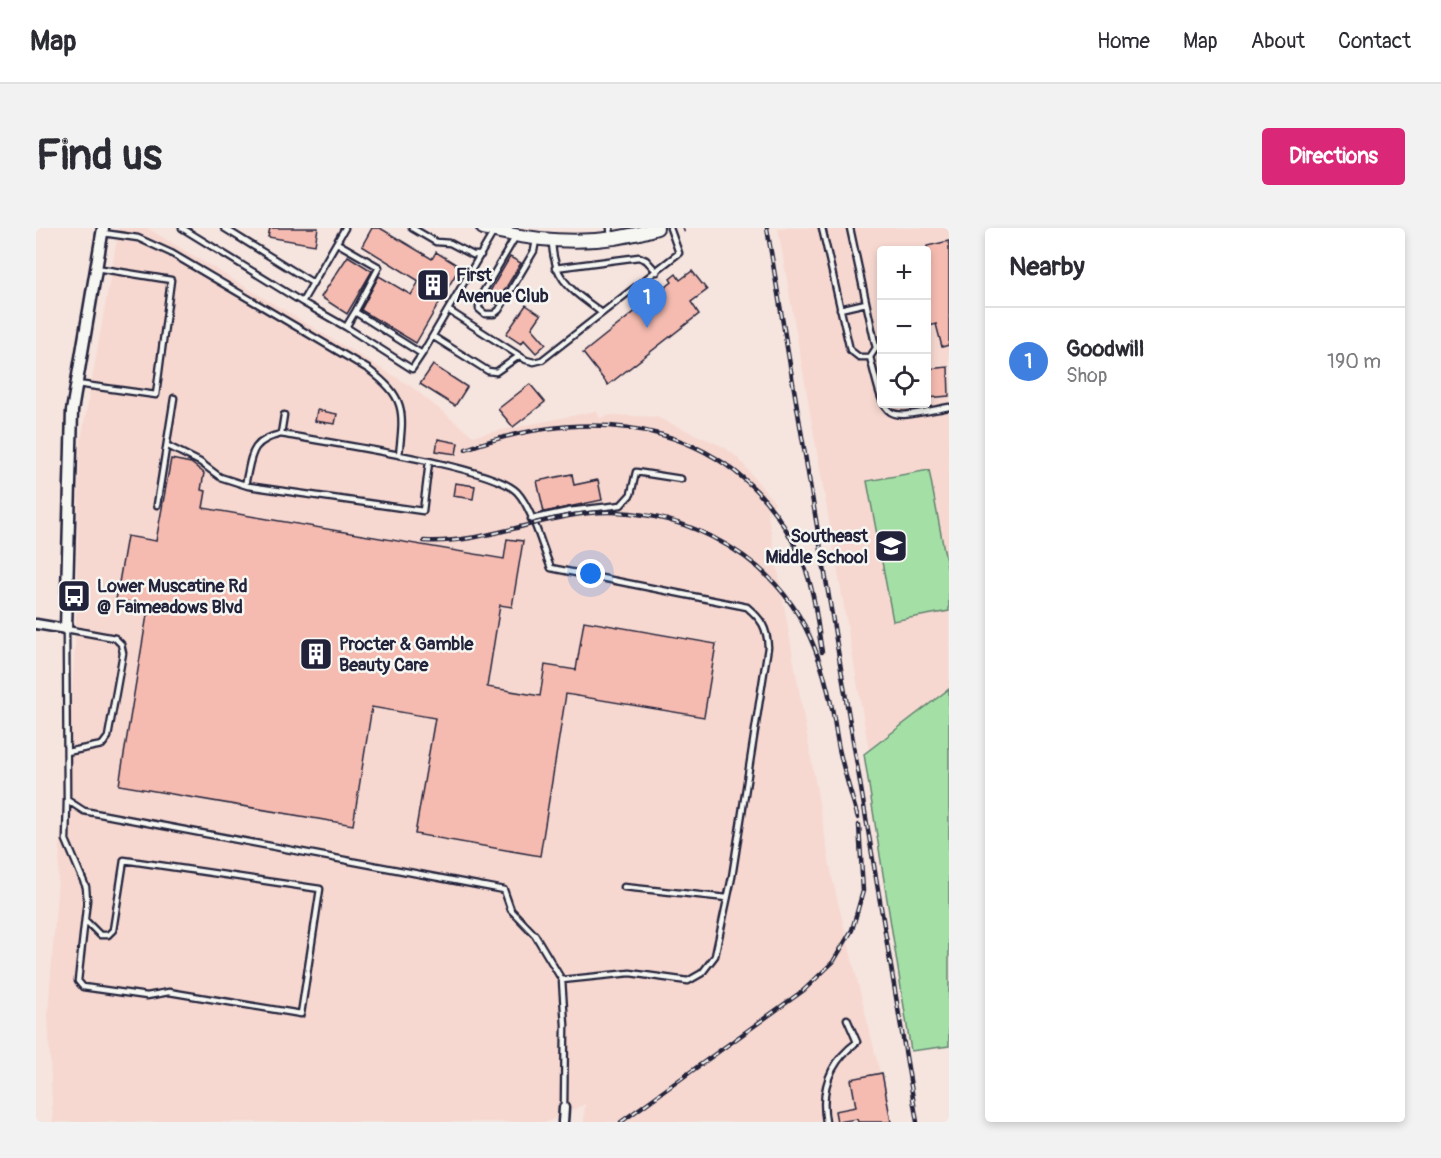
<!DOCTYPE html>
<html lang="en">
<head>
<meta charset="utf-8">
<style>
  :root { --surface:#fff; --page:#f2f2f3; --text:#2b2b33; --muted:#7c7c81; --line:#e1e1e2; --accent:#db2777 }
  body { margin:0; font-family:Pangolin,sans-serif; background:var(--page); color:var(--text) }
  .controls { position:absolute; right:18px; top:18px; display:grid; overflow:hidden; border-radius:6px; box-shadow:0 3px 9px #0003 }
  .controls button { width:54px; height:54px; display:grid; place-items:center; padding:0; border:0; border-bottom:2px solid var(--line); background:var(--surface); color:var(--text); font:30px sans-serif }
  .you { position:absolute; left:555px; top:346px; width:21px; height:21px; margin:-15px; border:4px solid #fff; border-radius:50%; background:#1a73e8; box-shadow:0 0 0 9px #1a73e833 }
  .badge { display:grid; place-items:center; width:39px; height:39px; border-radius:50%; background:var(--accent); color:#fff; font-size:20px; font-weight:700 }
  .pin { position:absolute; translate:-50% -50px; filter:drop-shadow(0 2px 3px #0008) }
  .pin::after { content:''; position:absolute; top:32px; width:21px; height:18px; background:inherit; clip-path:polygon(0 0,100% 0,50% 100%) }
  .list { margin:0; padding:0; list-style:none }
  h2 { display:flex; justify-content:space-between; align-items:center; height:78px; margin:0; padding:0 24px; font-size:26px }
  h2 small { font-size:20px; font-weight:400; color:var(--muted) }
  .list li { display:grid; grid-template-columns:39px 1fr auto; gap:18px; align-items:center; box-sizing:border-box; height:108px; padding:0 24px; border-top:2px solid var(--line) }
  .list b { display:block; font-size:22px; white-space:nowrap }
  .list p { margin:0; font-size:20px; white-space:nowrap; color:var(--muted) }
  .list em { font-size:20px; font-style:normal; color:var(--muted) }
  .icon { flex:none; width:33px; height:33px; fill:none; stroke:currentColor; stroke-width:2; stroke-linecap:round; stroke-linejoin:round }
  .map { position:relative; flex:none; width:913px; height:894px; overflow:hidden; border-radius:6px }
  header { display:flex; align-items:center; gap:36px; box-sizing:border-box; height:84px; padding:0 30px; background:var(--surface); border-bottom:2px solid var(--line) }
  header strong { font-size:28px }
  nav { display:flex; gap:33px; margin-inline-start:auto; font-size:21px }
  .intro { display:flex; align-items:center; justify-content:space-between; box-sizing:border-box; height:144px; padding:0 36px }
  h1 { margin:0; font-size:42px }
  .button { padding:15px 27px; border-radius:6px; background:var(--accent); color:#fff; font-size:21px; font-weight:700 }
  main { display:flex; gap:36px; padding:0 36px }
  aside { flex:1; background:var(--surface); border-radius:6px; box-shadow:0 3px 9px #0003 }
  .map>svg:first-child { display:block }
  .built { fill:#f6d8d0; fill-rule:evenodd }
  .green { fill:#a4e0a6; stroke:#638170; stroke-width:1.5 }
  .building { fill:#f5bbb0; stroke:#22223b; stroke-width:1.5 }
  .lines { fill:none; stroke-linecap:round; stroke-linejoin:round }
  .service-casing { stroke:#22223b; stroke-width:9 }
  .minor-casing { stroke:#22223b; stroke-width:13 }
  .tertiary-casing { stroke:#22223b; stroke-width:15 }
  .secondary-casing { stroke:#22223b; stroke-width:16 }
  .path { stroke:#22223b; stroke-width:1.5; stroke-dasharray:4.5 4.5; stroke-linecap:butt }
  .service { stroke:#f6f6f2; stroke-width:4.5 }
  .minor { stroke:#f6f6f2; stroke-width:8 }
  .tertiary { stroke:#f6f6f2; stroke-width:10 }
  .secondary { stroke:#f6f6f2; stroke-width:12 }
  .rail-casing { stroke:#22223b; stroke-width:4.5 }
  .rail { stroke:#f6f6f2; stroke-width:2; stroke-dasharray:7; stroke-linecap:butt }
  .labels { text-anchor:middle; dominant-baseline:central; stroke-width:5; stroke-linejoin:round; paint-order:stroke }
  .poi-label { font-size:18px; font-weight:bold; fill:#22223b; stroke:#f6f6f2; text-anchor:start }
</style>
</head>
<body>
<header>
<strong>Map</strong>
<nav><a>Home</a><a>Map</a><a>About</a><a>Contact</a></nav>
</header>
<div class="intro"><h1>Find us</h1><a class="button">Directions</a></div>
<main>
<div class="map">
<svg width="913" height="894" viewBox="0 0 913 894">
  <rect width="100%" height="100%" fill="#f6e4de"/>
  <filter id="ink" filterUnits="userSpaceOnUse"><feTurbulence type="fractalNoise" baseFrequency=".0167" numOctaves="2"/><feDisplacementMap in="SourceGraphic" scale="12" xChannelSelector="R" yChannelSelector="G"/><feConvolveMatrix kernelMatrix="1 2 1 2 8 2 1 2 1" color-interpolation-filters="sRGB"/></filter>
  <g filter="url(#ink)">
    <path class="built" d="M83,0H111L373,157L437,208L560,183L564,190L575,187L620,189L688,219L702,230L739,275L731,282L797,654L856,894H548L549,876L511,894H17L12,787L39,420L44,219Z
      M742,0H913V461L833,522ZM846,22H890V176H846Z"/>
    <path class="green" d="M893,242L913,349V383L857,393L831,253Z
      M913,461V818L875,823L828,526Z"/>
    <path class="building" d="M234,0H282L279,17L232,9Z
      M336,0H344L396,31L400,24L421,37L422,42L380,115L325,82L343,48L375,67L383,53L326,18Z
      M913,13V117L906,119L900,96L891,99V18Z
      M312,28L336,43L311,86L285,69Z
      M474,29L485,35L460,76L450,70Z
      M656,43L671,62L655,74L663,86L572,157L547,125L602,81L600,78L613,68L615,71L636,54L634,51L640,46L644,52Z
      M490,77L505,87L496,100L510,116L500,125L488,112L485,116L470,106Z
      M397,137L431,159L419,178L384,156Z
      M912,139L913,168L891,170V141Z
      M494,156L509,174L477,199L462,181Z
      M281,182L301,186L299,196L279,193Z
      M402,211L422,215L420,226L400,223Z
      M135,231L155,235L168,245L165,262L170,263L167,280L468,331L471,311L487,313L476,379L464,377L451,459L504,468L509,437L540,442L548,393L680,416L668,489L530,466L504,628L379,606L399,490L336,479L317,597L83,557L111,387V377L80,372L91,308L120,313Z
      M536,246L538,257L562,252L566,272L508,284L501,253Z
      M419,255L439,258L437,271L417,268Z
      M846,845L855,894H822L821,891L801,894L799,883L820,879L815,851Z"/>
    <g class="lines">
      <defs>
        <path id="service" d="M146,0L266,74
          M188,0L277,55
          M309,0L266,74L310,99L319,84
          M376,0L400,14L414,15L437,27H445
          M574,0L575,10
          M786,0L814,122L823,129H834
          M814,0L840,120L834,129C851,196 846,192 913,179
          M67,5L102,10L135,25L332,141C370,170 368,182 363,227
          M480,8L443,71V81L449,86H458L463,82L498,23L500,12
          M516,12C517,53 536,62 566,85
          M301,15L343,39L319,84L386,126L457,5
          M519,40L603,29L610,32L621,44
          M804,81L830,75
          M412,82L490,132L498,134L506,132L643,25L634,0
          M310,99L376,141L386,126
          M398,109L452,143L460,144L483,128
          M41,156L120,167L135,52L60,40
          M245,206L248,187
          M132,218L164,234L184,249L212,258L387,283L393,234
          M209,257C216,228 213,213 245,206C287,214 457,238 481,264C496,280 506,319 515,340L711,379C725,391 731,399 732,419L696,649L679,728L666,745L652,753L594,745L526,752
          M121,277L138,170
          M495,291L533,283L585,277L595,266L600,244L645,251
          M31,524L66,517L72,509L87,425L85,416L79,410L30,401L31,572L48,583L468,662L475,682L499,707L526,752L529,797L528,880
          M31,572L30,612L50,659L51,672L42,753L47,759L111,768L133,764L265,786L284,661L88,632L77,702L72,707H64L50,693
          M588,659L691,670
          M790,894C784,861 794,834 821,814L811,791"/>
        <path id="minor" d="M0,396L30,401
          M527,894L528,880"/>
        <path id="tertiary" d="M30,401L36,183L67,0"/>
        <path id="secondary" d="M447,0C504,15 564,19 621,0"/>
      </defs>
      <use href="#service" class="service-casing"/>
      <use href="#minor" class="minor-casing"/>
      <use href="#tertiary" class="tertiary-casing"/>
      <use href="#secondary" class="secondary-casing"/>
      <path class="path" d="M647,0L649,6"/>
      <use href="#service" class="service"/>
      <use href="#minor" class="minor"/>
      <use href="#tertiary" class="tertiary"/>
      <use href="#secondary" class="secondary"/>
      <defs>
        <path id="rail" d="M731,0L881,894
          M430,221C562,173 707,193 767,335C779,363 781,395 786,424
          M388,313C445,316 496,291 553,285C594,281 639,290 676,309C747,345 779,399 795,476C799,492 800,509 804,525C809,547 816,569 822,590
          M585,894L768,762L797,734L816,702L827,663L823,597"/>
      </defs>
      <use href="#rail" class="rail-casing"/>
      <use href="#rail" class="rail"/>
    </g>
  </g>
  <defs>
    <symbol id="building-square" viewBox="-11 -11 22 22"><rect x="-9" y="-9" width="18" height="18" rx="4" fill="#22223b" stroke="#f6f6f2"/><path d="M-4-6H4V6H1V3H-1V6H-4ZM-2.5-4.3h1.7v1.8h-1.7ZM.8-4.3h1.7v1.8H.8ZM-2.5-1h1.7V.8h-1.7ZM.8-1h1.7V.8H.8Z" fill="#fff"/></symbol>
    <symbol id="school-square" viewBox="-11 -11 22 22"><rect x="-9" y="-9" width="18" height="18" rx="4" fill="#22223b" stroke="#f6f6f2"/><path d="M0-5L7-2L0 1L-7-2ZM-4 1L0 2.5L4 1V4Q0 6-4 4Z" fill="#fff"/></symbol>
    <symbol id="bus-square" viewBox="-11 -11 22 22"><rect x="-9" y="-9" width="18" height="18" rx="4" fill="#22223b" stroke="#f6f6f2"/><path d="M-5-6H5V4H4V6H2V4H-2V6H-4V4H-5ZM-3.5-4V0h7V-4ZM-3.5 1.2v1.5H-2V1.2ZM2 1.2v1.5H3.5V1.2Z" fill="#fff"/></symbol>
  </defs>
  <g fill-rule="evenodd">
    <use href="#building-square" x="378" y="38" width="38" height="38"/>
    <use href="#school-square" x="836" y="299" width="38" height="38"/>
    <use href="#bus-square" x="19" y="349" width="38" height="38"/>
    <use href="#building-square" x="261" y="407" width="38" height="38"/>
  </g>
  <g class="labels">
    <g class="poi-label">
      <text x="420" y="47">First<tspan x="420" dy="21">Avenue Club</tspan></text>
      <text x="832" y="308" text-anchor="end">Southeast<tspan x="832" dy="21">Middle School</tspan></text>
      <text x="61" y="358">Lower Muscatine Rd<tspan x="61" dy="21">@ Faimeadows Blvd</tspan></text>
      <text x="303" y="416">Procter &amp; Gamble<tspan x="303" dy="21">Beauty Care</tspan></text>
    </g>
  </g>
</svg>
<div class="controls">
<button>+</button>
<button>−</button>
<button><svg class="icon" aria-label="locate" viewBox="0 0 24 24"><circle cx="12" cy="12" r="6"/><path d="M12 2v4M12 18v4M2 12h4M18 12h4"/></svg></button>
</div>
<div class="you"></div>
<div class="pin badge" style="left:611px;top:100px;background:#3f7fe0">1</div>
</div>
<aside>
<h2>Nearby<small></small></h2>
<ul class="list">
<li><span class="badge" style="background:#3f7fe0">1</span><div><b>Goodwill</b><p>Shop</p></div><em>190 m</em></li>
</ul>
</aside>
</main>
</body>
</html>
